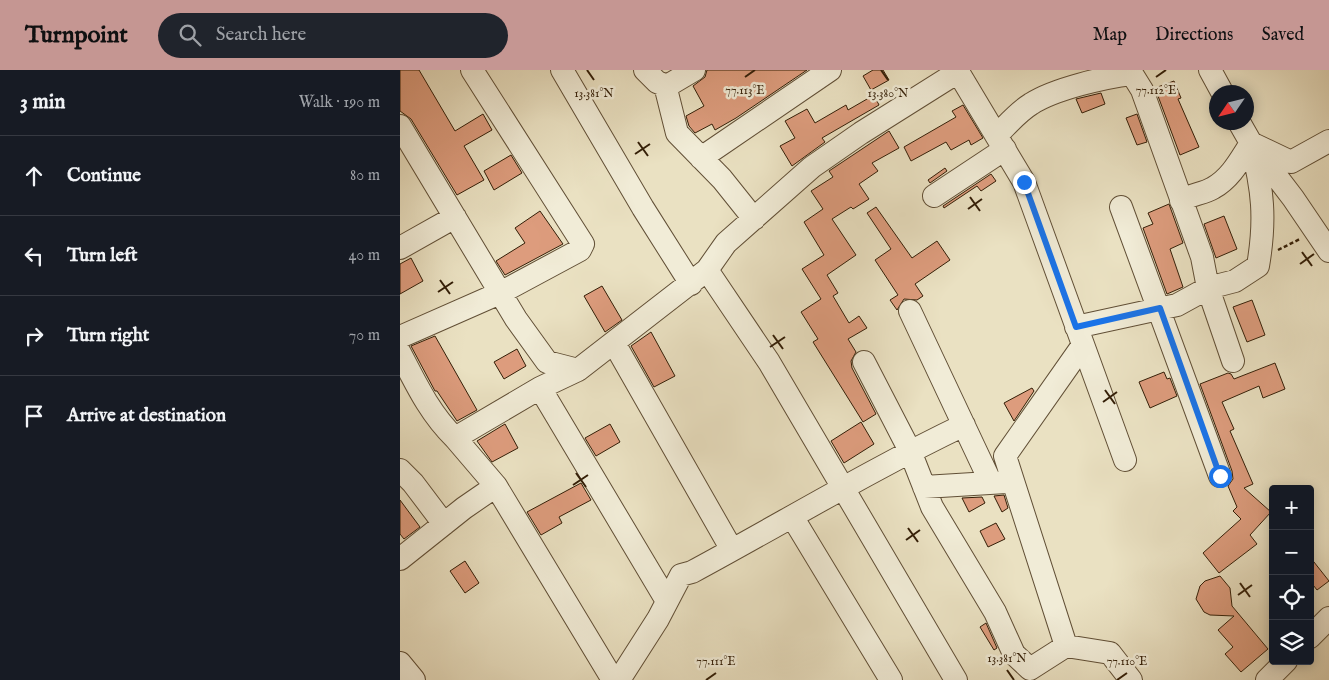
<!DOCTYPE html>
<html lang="en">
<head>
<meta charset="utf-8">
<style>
  :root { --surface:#171b24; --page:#20242c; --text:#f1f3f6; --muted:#9ea1a6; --line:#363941; --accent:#c59692 }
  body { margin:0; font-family:"IM FELL English",serif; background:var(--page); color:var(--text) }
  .controls { position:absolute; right:15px; bottom:15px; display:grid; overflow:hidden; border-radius:5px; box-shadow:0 2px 12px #0003 }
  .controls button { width:45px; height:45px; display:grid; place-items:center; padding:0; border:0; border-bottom:1px solid var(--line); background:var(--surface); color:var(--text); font:25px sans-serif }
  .compass { position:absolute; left:809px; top:15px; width:45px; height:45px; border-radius:50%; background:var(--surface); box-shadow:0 2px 12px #0003; rotate:235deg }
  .stop { position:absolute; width:15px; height:15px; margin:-11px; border:4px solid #1a73e8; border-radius:50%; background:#fff }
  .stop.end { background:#1a73e8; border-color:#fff; box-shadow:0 1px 5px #0008 }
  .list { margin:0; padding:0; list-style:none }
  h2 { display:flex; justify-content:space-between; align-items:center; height:65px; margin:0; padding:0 20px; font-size:21px }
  h2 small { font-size:16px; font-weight:400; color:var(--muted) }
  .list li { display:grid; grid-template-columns:32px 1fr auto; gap:15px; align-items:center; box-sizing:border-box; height:80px; padding:0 20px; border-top:1px solid var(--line) }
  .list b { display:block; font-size:19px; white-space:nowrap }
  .list em { font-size:16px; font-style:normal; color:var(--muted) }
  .icon { flex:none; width:28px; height:28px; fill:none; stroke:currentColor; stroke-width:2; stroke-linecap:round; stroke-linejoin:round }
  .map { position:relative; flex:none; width:929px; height:610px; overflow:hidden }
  header { display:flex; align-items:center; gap:30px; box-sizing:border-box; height:70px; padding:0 25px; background:var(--accent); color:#111 }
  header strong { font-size:24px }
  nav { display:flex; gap:28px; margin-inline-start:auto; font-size:18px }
  .search { width:350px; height:45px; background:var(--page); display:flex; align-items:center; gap:12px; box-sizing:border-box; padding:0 18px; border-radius:28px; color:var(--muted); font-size:19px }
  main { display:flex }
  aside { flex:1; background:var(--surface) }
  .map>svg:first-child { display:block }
  .building { fill:#dd9c7d; stroke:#331e07 }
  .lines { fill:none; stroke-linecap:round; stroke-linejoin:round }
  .minor-casing { stroke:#614f36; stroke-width:24 }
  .path { stroke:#331e07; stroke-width:2.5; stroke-dasharray:4 2.5; stroke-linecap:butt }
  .minor { stroke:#f1ecd7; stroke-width:22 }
  .route { stroke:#1a73e8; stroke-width:6 }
  .ticks { fill:none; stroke:#331e07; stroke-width:2 }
  .ticks-label { font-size:12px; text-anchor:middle; fill:#331e07; stroke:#f1ecd7; stroke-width:5; stroke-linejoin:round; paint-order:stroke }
</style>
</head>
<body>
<header>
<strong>Turnpoint</strong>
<div class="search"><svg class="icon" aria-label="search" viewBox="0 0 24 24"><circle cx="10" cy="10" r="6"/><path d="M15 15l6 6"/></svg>Search here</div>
<nav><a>Map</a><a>Directions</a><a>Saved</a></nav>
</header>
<main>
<aside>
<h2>3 min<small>Walk · 190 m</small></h2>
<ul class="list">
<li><svg class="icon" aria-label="ahead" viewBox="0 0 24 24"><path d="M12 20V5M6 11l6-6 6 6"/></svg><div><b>Continue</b></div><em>80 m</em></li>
<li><svg class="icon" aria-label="left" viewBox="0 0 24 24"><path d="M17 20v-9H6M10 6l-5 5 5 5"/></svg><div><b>Turn left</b></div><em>40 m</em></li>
<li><svg class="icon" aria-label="right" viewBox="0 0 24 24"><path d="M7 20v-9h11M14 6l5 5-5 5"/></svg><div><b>Turn right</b></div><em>70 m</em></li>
<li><svg class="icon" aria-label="arrive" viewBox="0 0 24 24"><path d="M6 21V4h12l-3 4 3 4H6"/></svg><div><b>Arrive at destination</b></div></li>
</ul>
</aside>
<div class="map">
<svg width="929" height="610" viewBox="0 0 929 610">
  <rect width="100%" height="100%" fill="#eae1c2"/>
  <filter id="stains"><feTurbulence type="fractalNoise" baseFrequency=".004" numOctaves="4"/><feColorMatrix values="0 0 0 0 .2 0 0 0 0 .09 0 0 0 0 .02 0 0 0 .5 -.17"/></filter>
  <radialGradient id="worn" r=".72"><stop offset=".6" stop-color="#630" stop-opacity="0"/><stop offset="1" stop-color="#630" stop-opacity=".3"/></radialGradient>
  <path class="building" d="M0,0H19L55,61L83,44L92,60L64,76L84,110L57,125L11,49L0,41Z
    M307,0H407L336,48L315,60L312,54L295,63L289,56L286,46L304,36L293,16L305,7Z
    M473,0H483L489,10L471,20L463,6Z
    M774,11L781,28L778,29L799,77L780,85L755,18Z
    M701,23L705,34L682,43L676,29Z
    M474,25L479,35L422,68L425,72L392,96L380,76L395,68L385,51L407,39L415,53L446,35L448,40Z
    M563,35L583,68L571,75L569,70L551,80L546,72L511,91L504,77L556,47L552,41Z
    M737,44L747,72L737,75L726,48Z
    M489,61L499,78L472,93L478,101L459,114L469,129L453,139L451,137L432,149L456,185L427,205L438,223L433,226L449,253L459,246L467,258L448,269L456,282L451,291L452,298L476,344L463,352L413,272L418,269L401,242L421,229L402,199L424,185L404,152L423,139L411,121L433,107L429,101Z
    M111,85L122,103L94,120L84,101Z
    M545,98L547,101L530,113L528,110Z
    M591,104L596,111L581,121L577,116L544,138L543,136Z
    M769,134L783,173L770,179L783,217L767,224L743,158L753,154L748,143Z
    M476,137L512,188L537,171L550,190L515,214L523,226L517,230L504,229L497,240L490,230L498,225L475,190L491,179L467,143Z
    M140,141L163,174L105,205L96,191L125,173L115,158Z
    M824,146L837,179L816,188L804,154Z
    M11,188L23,211L0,224V194Z
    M202,216L222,250L205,262L184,226Z
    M852,230L865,265L847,272L833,237Z
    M251,262L275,306L254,317L231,276Z
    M35,266L77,340L57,351L37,321H35L11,276Z
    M117,279L126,296L104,309L94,292Z
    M875,293L885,319L863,328L859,316L822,332L834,359L830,361L853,414L844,418L871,442L850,465L857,474L819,503L803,483L841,449L833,441L837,437L828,416L833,409L832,401L800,314L828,303L831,304L834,309Z
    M764,302L767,309L770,308L777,326L750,338L739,312Z
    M632,318L634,321L614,351L604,333Z
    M461,352L474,374L444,393L431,371Z
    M105,354L118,378L92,392L77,371Z
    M210,354L220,372L196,386L185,368Z
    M181,413L191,430L159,447L162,453L141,465L127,442Z
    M604,425L608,438L602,442L594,426Z
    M582,427L585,433L569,442L562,428Z
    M0,430L20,457L4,469L0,464Z
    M596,453L605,469L588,477L580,461Z
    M910,487L929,511L917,520L910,511Z
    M65,491L79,513L65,523L50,501Z
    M820,506L830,518L832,536L868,579L841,602L825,584L833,577L818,560L834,546L810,545L804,542L796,529L800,516L805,511Z
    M586,553L597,578L594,580L580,557Z"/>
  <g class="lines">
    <defs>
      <path id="minor" d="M162,0L243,138L291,214
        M245,0L257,12L267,16L294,0
        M557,0L624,112L725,390
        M810,0L822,22
        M265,15L277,63L322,109L354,149
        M839,52L851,73L893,128L929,181
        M0,56L116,249L147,292L178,300L307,200L326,173L412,97L461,63L558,2
        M597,65C608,54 618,42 631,34C654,19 705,7 732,4L742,20L802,187L808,218L833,291
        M301,88L430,0
        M534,126L605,79
        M781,131C791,124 803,124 813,118C831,108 840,90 851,73
        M721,137L820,406
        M0,178L55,147
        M307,200L369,292L556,610
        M510,241L591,413
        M676,257L777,235L808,218L835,211L858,196C866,149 863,120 851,73L891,92L929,71
        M0,267L100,223L180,180L183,174L72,0
        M214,273L332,480
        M0,283C16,314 30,344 55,368
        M464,292L510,381L532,437L595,542L614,584L630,599L666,576L710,583L731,610
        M140,318L267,531
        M0,400L13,413L44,454
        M96,416L213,610
        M524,417L606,412
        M393,448L491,610
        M0,489L64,438L96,416L55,368L140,318L178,300
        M910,567L929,548
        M666,576L605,386L683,275
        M0,593L14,610
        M219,610L258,549L281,505L292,502C383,453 470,400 564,355
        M867,610L886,591"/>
    </defs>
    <use href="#minor" class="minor-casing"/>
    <path class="path" d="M878,180L900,169"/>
    <use href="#minor" class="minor"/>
  </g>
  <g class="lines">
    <path class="route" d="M624,112L676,257L760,238L820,406"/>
  </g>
  <path class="ticks" d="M187,0L194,10M481,0L488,10M345,7L355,0M756,7L766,0M238,72L248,86M235,84L250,74M570,127L580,141M568,139L582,129M902,182L912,196M900,194L914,184M40,210L50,224M38,222L53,212M373,265L383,279M370,277L385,267M705,320L715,334M703,332L717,322M176,403L186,417M173,415L188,405M508,458L518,472M506,470L520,460M840,513L850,527M838,525L852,515M607,600L614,610M306,610L316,603M717,610L727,603"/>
  <g class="ticks-label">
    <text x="345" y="24">77.113°E</text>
    <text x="756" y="24">77.112°E</text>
    <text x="194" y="27">13.381°N</text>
    <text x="488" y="27">13.380°N</text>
    <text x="607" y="592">13.381°N</text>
    <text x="316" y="595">77.111°E</text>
    <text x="727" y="595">77.110°E</text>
  </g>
  <rect width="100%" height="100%" filter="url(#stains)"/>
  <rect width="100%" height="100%" fill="url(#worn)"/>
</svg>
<div class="controls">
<button>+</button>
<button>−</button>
<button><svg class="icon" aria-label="locate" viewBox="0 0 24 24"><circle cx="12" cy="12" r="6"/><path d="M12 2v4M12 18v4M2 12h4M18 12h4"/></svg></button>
<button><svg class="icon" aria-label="layers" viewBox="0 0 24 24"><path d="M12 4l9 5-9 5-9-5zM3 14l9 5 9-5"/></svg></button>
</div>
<svg class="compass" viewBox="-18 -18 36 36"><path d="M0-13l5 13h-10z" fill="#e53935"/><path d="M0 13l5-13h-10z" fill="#9ea1a6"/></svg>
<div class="stop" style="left:820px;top:406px"></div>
<div class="stop end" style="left:624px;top:112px"></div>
</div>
</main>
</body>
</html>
